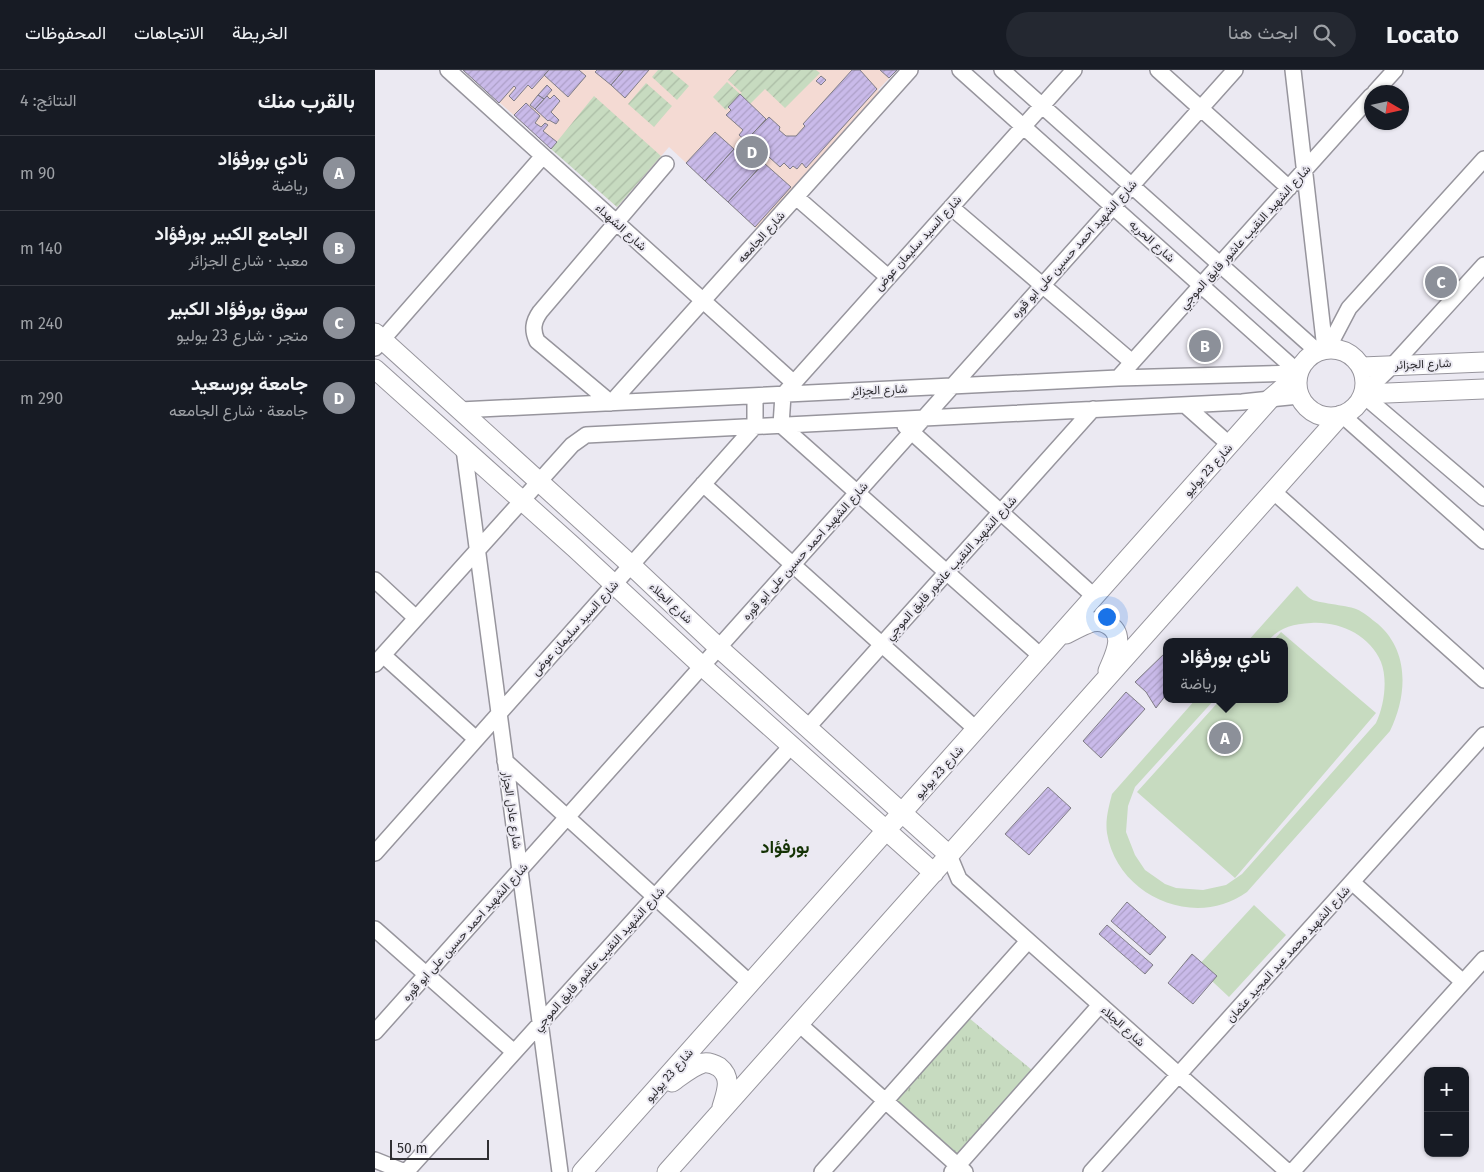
<!DOCTYPE html>
<html lang="ar">
<head>
<meta charset="utf-8">
<style>
  :root { --surface:#171b24; --page:#242831; --text:#f1f3f6; --muted:#9ea1a6; --line:#363941; --accent:#8c9099 }
  body { margin:0; font-family:"Fira Sans",Vazirmatn,sans-serif; background:var(--page); color:var(--text); direction:rtl }
  .controls { position:absolute; right:15px; bottom:15px; display:grid; overflow:hidden; border-radius:10px; box-shadow:0 1px 4px #0004 }
  .controls button { width:45px; height:45px; display:grid; place-items:center; padding:0; border:0; border-bottom:1px solid var(--line); background:var(--surface); color:var(--text); font:25px sans-serif }
  .compass { position:absolute; left:989px; top:15px; width:45px; height:45px; border-radius:50%; background:var(--surface); box-shadow:0 1px 4px #0004; rotate:99deg }
  .scale { position:absolute; left:15px; bottom:12px; width:99px; box-sizing:border-box; padding-left:5px; border:2px solid #302f33; border-top:0; font-size:14px; line-height:18px; white-space:nowrap; color:#302f33; -webkit-text-stroke:4px #ebe9f2; paint-order:stroke }
  .you { position:absolute; left:731px; top:546px; width:18px; height:18px; margin:-12px; border:4px solid #fff; border-radius:50%; background:#1a73e8; box-shadow:0 0 0 8px #1a73e833 }
  .badge { display:grid; place-items:center; width:32px; height:32px; border-radius:50%; background:var(--accent); color:#fff; font-size:16px; font-weight:700 }
  .pin { position:absolute; translate:-50% -50%; border:2px solid #fff; box-shadow:0 1px 5px #0006 }
  .popup { position:absolute; left:788px; top:568px; width:125px; height:65px; box-sizing:border-box; display:grid; place-content:center; border-radius:10px; background:var(--surface); filter:drop-shadow(0 1px 4px #0005); font-size:16px; white-space:nowrap; color:var(--muted) }
  .popup b { font-size:19px; color:var(--text) }
  .popup::after { content:''; position:absolute; left:50%; top:100%; margin-left:-10px; border:10px solid transparent; border-top-color:var(--surface) }
  .list { margin:0; padding:0; list-style:none }
  h2 { display:flex; justify-content:space-between; align-items:center; height:65px; margin:0; padding:0 20px; font-size:21px }
  h2 small { font-size:16px; font-weight:400; color:var(--muted) }
  .list li { display:grid; grid-template-columns:32px 1fr auto; gap:15px; align-items:center; box-sizing:border-box; height:75px; padding:0 20px; border-top:1px solid var(--line) }
  .list b { display:block; font-size:19px; white-space:nowrap }
  .list p { margin:0; font-size:16px; white-space:nowrap; color:var(--muted) }
  .list em { font-size:16px; font-style:normal; color:var(--muted) }
  .icon { flex:none; width:28px; height:28px; fill:none; stroke:currentColor; stroke-width:2; stroke-linecap:round; stroke-linejoin:round }
  .map { position:relative; flex:none; width:1109px; height:1102px; overflow:hidden; direction:ltr }
  header { display:flex; align-items:center; gap:30px; box-sizing:border-box; height:70px; padding:0 25px; background:var(--surface); border-bottom:1px solid var(--line) }
  header strong { font-size:24px }
  nav { display:flex; gap:28px; margin-inline-start:auto; font-size:18px }
  .search { width:350px; height:45px; background:var(--page); display:flex; align-items:center; gap:12px; box-sizing:border-box; padding:0 18px; border-radius:28px; color:var(--muted); font-size:19px }
  main { display:flex }
  aside { flex:1; background:var(--surface) }
  .map>svg:first-child { display:block }
  .education { fill:#f4dad3 }
  .grass { fill:url(#grass-tufts) }
  .garden { fill:url(#garden-furrows) }
  .pitch { fill:#c7dbc0 }
  .building { fill:url(#building-hatch); stroke:#807d86 }
  .lines { fill:none; stroke-linecap:round; stroke-linejoin:round }
  .minor-casing { stroke:#97959d; stroke-width:18 }
  .major-casing { stroke:#97959d; stroke-width:21 }
  .minor { stroke:#fff; stroke-width:15 }
  .major { stroke:#fff; stroke-width:19 }
  .labels { text-anchor:middle; dominant-baseline:central; stroke-width:4; stroke-linejoin:round; paint-order:stroke }
  .street-label { font-size:12px; fill:#302f33; stroke:#ebe9f2 }
  .district-label { font-size:18px; font-weight:bold; fill:#143204; stroke:#ebe9f2 }
</style>
</head>
<body>
<header>
<strong>Locato</strong>
<div class="search"><svg class="icon" aria-label="search" viewBox="0 0 24 24"><circle cx="10" cy="10" r="6"/><path d="M15 15l6 6"/></svg>ابحث هنا</div>
<nav><a>الخريطة</a><a>الاتجاهات</a><a>المحفوظات</a></nav>
</header>
<main>
<div class="map">
<svg width="1109" height="1102" viewBox="0 0 1109 1102">
  <defs>
    <pattern id="grass-tufts" width="24" height="20" patternUnits="userSpaceOnUse" patternTransform="scale(1.25)"><rect width="24" height="20" fill="#c7dbc0"/><path d="M3 7l-1-3M5 7V3M7 7l1-3M15 17l-1-3M17 17v-4M19 17l1-3" fill="none" stroke="#abbca5"/></pattern>
    <pattern id="garden-furrows" width="10" height="10" patternUnits="userSpaceOnUse" patternTransform="scale(1.25)"><rect width="10" height="10" fill="#c7dbc0"/><path d="M-1 1l2-2M0 10L10 0M9 11l2-2" fill="none" stroke="#abbca5"/></pattern>
    <pattern id="building-hatch" width="6" height="6" patternUnits="userSpaceOnUse" patternTransform="scale(1.25)"><rect width="6" height="6" fill="#c9bae9"/><path d="M-1 1l2-2M0 6l6-6M5 7l2-2" fill="none" stroke="#ada0c8"/></pattern>
  </defs>
  <rect width="100%" height="100%" fill="#ebe9f2"/>
  <path class="education" d="M88,0H522L503,20L507,24L383,160L294,77L242,137Z"/>
  <path class="grass" d="M588,943L663,1005L583,1096L511,1031Z"/>
  <path class="garden" d="M283,0H295L314,16L302,30L277,7Z
    M362,0H441L445,3L410,38L390,19L375,34L365,25L351,40L338,27L352,12L365,24L367,23L353,10Z
    M271,13L297,36L279,57L253,34Z
    M219,26L286,86L242,137L176,79Z"/>
  <path class="pitch" d="M922,516C926,520 931,526 936,529C941,533 971,535 981,539C989,542 996,549 1003,554C1035,582 1032,626 1015,661L872,822C820,860 742,826 732,763C730,750 734,736 737,724L821,629H840L760,717L753,736L751,762L760,785L770,800L790,814L801,818L828,820L851,815L867,804L1001,653C1009,636 1013,610 1006,592C995,565 964,551 936,553C917,554 905,557 892,572H872Z
    M906,562L1001,643L860,808L762,722L846,629H909V572H897Z
    M879,835L911,865L854,927L822,897Z"/>
  <path class="building" d="M88,0H174L157,19L153,15L139,31L134,26L141,18L139,16L124,33Z
    M174,0H204L211,6L193,27L169,5Z
    M222,0H246L248,1L236,15L220,2Z
    M249,0H274L250,28L236,15Z
    M477,0H485L502,19L431,98L427,93L422,99L418,96L415,99L409,93L405,97L373,68L394,47L405,57L404,60L411,66H421L430,56L428,54Z
    M505,0H522L514,8Z
    M446,6L451,10L446,15L441,11Z
    M172,15L177,20L169,29L163,25Z
    M365,24L391,49L371,71L364,65L368,60L351,45L356,40L353,37Z
    M163,25L169,29L160,39L155,35Z
    M179,25L185,31L176,42L184,50L181,54L174,50L173,51L160,39L172,26L175,29Z
    M151,33L165,46L160,53L166,57L170,53L173,55L168,61L182,72L176,79L139,45Z
    M340,62L359,79L330,111L311,93Z
    M378,72L394,87L353,132L330,111L359,79L365,85Z
    M389,93L416,117L380,157L353,132Z
    M791,582V625L781,638L771,622L760,612Z
    M751,622L770,639L726,688L708,671Z
    M673,717L696,738L654,785L630,764Z
    M752,832L791,867L775,885L736,851Z
    M732,855L778,895L770,904L724,864Z
    M817,884L842,906L818,934L793,913Z"/>
  <g class="lines">
    <defs>
      <path id="minor" d="M73,0L419,313
        M585,0L923,302
        M627,0L942,281
        M783,0L914,118
        M918,0L950,279
        M1000,22L1020,0
        M291,94L165,242C158,252 157,260 162,271L236,333L535,0
        M421,127L513,207
        M576,137L757,292
        M0,278L168,86
        M953,278L974,238L1109,89
        M743,308L996,26
        M989,323L1017,296L1109,195
        M988,325L1109,428
        M810,335L855,375
        M85,340L743,308L923,303
        M967,345L1109,471
        M530,356L720,527
        M89,379L185,1102
        M328,414L602,660
        M899,422L1109,610
        M0,510L41,548
        M8,585L101,669
        M667,587L406,355L408,325L699,0
        M0,594L197,375L211,365L867,332L924,326
        M433,657L718,339
        M130,691L375,913
        M0,783L380,356V326
        M574,785L584,809L913,1102
        M977,812L1088,912
        M0,859L139,982
        M424,954L590,1102
        M0,962L860,0
        M0,1090L30,1102
        M31,1102L417,675
        M447,1102L653,871
        M577,1102L725,935
        M716,1102L1109,665
        M917,1102L1109,889"/>
      <path id="major" d="M0,263L256,495L344,578L574,785
        M922 313a34 34 0 1 1 68 0a34 34 0 1 1-68 0Z
        M987,297L1109,292
        M0,299L201,479L327,596L559,803
        M988,324L1109,319
        M691,564C699,560 708,555 717,552C722,551 727,551 732,554C752,564 739,586 733,601
        M297,1012C306,1006 317,996 328,993C334,992 339,994 344,997C358,1008 351,1023 347,1037
        M207,1102L895,329L923,305
        M292,1102L966,345"/>
    </defs>
    <use href="#minor" class="minor-casing"/>
    <use href="#major" class="major-casing"/>
    <use href="#minor" class="minor"/>
    <use href="#major" class="major"/>
  </g>
  <g class="labels">
    <g class="street-label">
      <text transform="translate(246 157) rotate(42)">شارع الشهداء</text>
      <text transform="translate(386 167) rotate(-48)">شارع الجامعه</text>
      <text transform="translate(870 167) rotate(-48)">شارع الشهيد النقيب عاشور فايق الموجي</text>
      <text transform="translate(777 171) rotate(42)">شارع الحريه</text>
      <text transform="translate(543 173) rotate(-48)">شارع السيد سليمان عوض</text>
      <text transform="translate(699 179) rotate(-48)">شارع الشهيد احمد حسين على ابو قوره</text>
      <text transform="translate(1048 294) rotate(-2)">شارع الجزائر</text>
      <text transform="translate(504 320) rotate(-3)">شارع الجزائر</text>
      <text transform="translate(833 400) rotate(-48)">شارع 23 يوليو</text>
      <text transform="translate(430 481) rotate(-48)">شارع الشهيد احمد حسين على ابو قوره</text>
      <text transform="translate(576 498) rotate(-48)">شارع الشهيد النقيب عاشور فايق الموجي</text>
      <text transform="translate(296 533) rotate(43)">شارع الجلاء</text>
      <text transform="translate(200 558) rotate(-48)">شارع السيد سليمان عوض</text>
      <text transform="translate(564 702) rotate(-48)">شارع 23 يوليو</text>
      <text transform="translate(137 740) rotate(82)">شارع عادل الجزار</text>
      <text transform="translate(90 862) rotate(-48)">شارع الشهيد احمد حسين على ابو قوره</text>
      <text transform="translate(913 884) rotate(-48)">شارع الشهيد محمد عبد المجيد عثمان</text>
      <text transform="translate(224 889) rotate(-48)">شارع الشهيد النقيب عاشور فايق الموجي</text>
      <text transform="translate(748 956) rotate(42)">شارع الجلاء</text>
      <text transform="translate(294 1005) rotate(-49)">شارع 23 يوليو</text>
    </g>
    <g class="district-label">
      <text x="410" y="777">بورفؤاد</text>
    </g>
  </g>
</svg>
<div class="controls">
<button>+</button>
<button>−</button>
</div>
<svg class="compass" viewBox="-18 -18 36 36"><path d="M0-13l5 13h-10z" fill="#e53935"/><path d="M0 13l5-13h-10z" fill="#9ea1a6"/></svg>
<div class="scale">50 m</div>
<div class="you"></div>
<div class="pin badge" style="left:850px;top:668px">A</div>
<div class="popup"><b>نادي بورفؤاد</b>رياضة</div>
<div class="pin badge" style="left:830px;top:276px">B</div>
<div class="pin badge" style="left:1066px;top:212px">C</div>
<div class="pin badge" style="left:377px;top:82px">D</div>
</div>
<aside>
<h2>بالقرب منك<small>النتائج: 4</small></h2>
<ul class="list">
<li><span class="badge">A</span><div><b>نادي بورفؤاد</b><p>رياضة</p></div><em>90 m</em></li>
<li><span class="badge">B</span><div><b>الجامع الكبير بورفؤاد</b><p>معبد · شارع الجزائر</p></div><em>140 m</em></li>
<li><span class="badge">C</span><div><b>سوق بورفؤاد الكبير</b><p>متجر · شارع 23 يوليو</p></div><em>240 m</em></li>
<li><span class="badge">D</span><div><b>جامعة بورسعيد</b><p>جامعة · شارع الجامعه</p></div><em>290 m</em></li>
</ul>
</aside>
</main>
</body>
</html>
